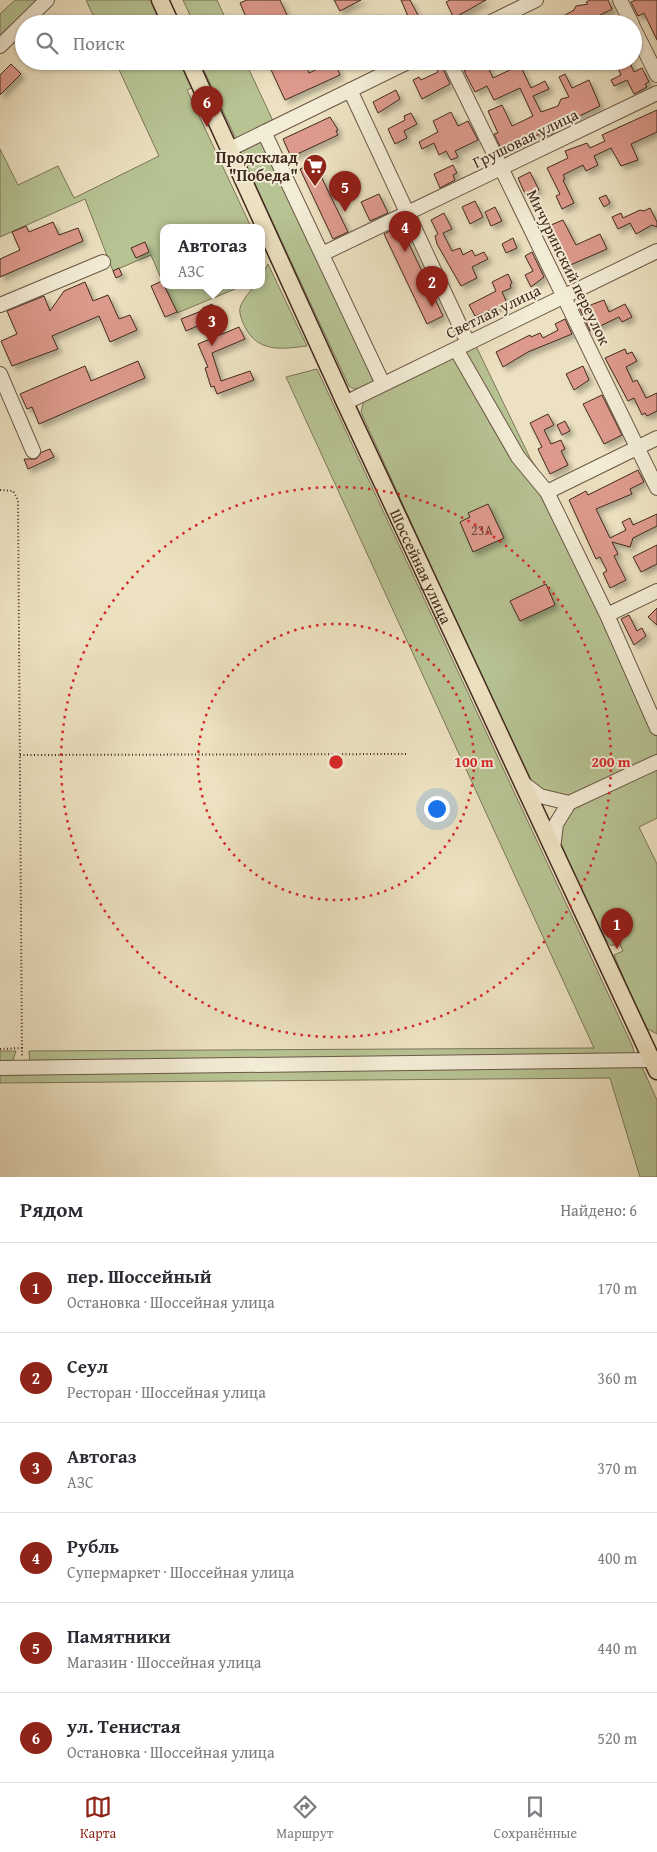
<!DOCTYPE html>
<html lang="ru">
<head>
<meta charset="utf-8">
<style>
  :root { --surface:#fff; --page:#f2f2f3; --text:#2b2b33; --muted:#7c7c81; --line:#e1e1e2; --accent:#8f2418 }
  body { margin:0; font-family:"Gentium Book Plus",serif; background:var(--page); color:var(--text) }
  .you { position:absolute; left:436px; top:808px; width:18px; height:18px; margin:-12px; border:4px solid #fff; border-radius:50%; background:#1a73e8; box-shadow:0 0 0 8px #1a73e833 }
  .badge { display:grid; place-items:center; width:32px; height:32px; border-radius:50%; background:var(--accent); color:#fff; font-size:16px; font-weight:700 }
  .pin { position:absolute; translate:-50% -41px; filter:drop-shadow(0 1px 2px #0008) }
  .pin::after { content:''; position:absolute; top:26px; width:18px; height:15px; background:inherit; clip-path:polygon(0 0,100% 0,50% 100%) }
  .popup { position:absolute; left:160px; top:224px; width:105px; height:65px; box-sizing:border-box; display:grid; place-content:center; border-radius:10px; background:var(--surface); filter:drop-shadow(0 1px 4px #0005); font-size:16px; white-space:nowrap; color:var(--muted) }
  .popup b { font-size:19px; color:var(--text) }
  .popup::after { content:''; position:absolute; left:50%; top:100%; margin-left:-10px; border:10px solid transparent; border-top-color:var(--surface) }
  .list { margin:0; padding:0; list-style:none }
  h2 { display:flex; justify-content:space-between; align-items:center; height:65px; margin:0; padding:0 20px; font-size:21px }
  h2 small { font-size:16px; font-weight:400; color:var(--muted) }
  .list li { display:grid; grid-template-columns:32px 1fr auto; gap:15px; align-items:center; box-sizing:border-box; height:90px; padding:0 20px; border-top:1px solid var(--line) }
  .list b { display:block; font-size:19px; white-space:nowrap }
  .list p { margin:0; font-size:16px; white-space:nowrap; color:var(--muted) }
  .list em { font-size:16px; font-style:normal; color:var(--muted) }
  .icon { flex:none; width:28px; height:28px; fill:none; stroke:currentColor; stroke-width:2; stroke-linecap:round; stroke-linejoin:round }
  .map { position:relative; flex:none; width:657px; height:1177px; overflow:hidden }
  .search { position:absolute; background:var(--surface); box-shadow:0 1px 4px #0004; left:15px; right:15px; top:15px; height:55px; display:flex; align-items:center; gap:12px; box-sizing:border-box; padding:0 18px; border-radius:28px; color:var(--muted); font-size:19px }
  .sheet { height:605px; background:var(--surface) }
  nav { display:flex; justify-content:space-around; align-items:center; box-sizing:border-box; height:70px; border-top:1px solid var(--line); background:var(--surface); font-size:14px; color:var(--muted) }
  nav a { display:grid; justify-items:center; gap:2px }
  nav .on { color:var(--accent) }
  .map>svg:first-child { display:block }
  .green { fill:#b7c393; stroke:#7c7659 }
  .building { fill:#dd9a8c; stroke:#422a1f; filter:url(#shadow) }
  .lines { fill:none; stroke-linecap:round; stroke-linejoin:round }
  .minor-casing { stroke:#6c5847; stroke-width:16 }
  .major-casing { stroke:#422a1f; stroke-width:19 }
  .path { stroke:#422a1f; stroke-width:2; stroke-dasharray:1 2.5; stroke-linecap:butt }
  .minor { stroke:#f3ecd6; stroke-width:14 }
  .major { stroke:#ece1c0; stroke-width:16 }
  .ring { fill:none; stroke:#d62828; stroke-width:2.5; stroke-dasharray:2.5 5 }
  .labels { text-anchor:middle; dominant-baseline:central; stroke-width:4; stroke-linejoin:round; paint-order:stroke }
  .number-label { font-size:14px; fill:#69463a }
  .street-label { font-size:16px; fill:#422a1f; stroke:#f3ecd6 }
  .poi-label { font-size:16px; font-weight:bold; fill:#422a1f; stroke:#f3ecd6; text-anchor:end }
  .centre { fill:#d62828; stroke:#f3ecd6; stroke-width:2.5 }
  .ring-label { font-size:15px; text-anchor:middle; font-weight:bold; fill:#d62828; stroke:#f3ecd6; stroke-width:4; stroke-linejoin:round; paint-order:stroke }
</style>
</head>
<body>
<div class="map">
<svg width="657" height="1177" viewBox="0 0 657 1177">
  <defs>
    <filter id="shadow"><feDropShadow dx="4" dy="4" stdDeviation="2.5" flood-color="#0004"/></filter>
  </defs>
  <rect width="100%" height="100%" fill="#ece1c0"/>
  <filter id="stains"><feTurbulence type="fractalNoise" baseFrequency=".004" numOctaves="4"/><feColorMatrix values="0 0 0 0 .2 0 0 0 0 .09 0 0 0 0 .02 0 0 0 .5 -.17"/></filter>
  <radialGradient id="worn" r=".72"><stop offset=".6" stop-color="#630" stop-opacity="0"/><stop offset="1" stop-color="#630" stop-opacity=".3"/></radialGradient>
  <path class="green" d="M15,0H40L0,38V14Z
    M86,0H153L164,24H97Z
    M183,0H217L228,24H194Z
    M115,61H182L194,87L187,90L251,227H163V283L151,255L113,271L85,199L0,237V149L18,185L58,166L74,198L159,156Z
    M245,61L274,123L237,141L200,62Z
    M262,138L377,381C368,385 357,393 349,386L239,150Z
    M268,264L307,346C282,349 258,353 245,327C242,321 239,314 240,308C242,300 250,292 255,285H261V276Z
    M164,285H238L235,289L177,313Z
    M475,344L530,458L553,492L657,717V756L570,798H558L530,785L361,412L364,400Z
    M317,369L632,1045L634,1051L631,1055L30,1062L29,1051L594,1048L286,377Z
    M657,768V818L639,827L657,864V1034L644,1027L614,955L623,951L619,942L611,946L599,930L560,848L559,833L571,809Z
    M0,1051H16L12,1063H0Z
    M641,1065L657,1100V1177H640L610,1078L0,1083V1071Z"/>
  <path class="building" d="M247,0H280L291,24H249L240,3Z
    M334,0H361L340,11Z
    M401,0H410L420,19L411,23Z
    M450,0H486L454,18L446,2Z
    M590,0H608L612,9L583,24H549L574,10L576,6L588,4L586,2Z
    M636,0H657V40L644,13L638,16L631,2Z
    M382,15L386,24H363Z
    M267,61H304L309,73L334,61L340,75L285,100Z
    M485,61L493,78L520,65L531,88L545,81L549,89L533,96L541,112L558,106L561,99L569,97L559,77L565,74L572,88L589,80L600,106L567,122L566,119L551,126L554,133L546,136L544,132L525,141L527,144L503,152L494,134L498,133L488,111L502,105L512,126L533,116L520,88L494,100L487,86L475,92L464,71Z
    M615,61H629L634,72L642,68L649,82L645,84L647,87L634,94L627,80L614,86L611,80L621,75Z
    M11,64L21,74L0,95V75Z
    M442,67L450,84L422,99L413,80L419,77L421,80L438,72L437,70Z
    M396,90L400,99L378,113L373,102Z
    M657,110V132L631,144L638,160L621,166L611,148L594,156L598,165L586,171L583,165L563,175L565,179L563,180L574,203L562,209L556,196L560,194L547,168L568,158L565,151L587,143L590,148L605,141L602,135Z
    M451,112L458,126L468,121L478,140L455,151L458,157L451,160L446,151L439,155L434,143L422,149L419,142L438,132L433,121Z
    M411,113L417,124L404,131L407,138L395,144L388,129L405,120L404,116Z
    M330,117L338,130L336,131L338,135L291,157L283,139Z
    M314,162L348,232L333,239L300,169Z
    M453,165L457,173L453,175L455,180L440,188L434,174Z
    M530,172L539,190L526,196L518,178Z
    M379,194L388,213L370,221L361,202Z
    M606,195L610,203L604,207L599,198Z
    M475,201L483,217L470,224L462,207Z
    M495,207L502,221L491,226L485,212Z
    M650,208L657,222V227L652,225L636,234L630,223L618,229L612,217L621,213L623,218L640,210L644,211Z
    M444,213L452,229L443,233L452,251L460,248L463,255L472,250L475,256L484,252L488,259L472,267L477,278L461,286L437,244L435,236L438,234L431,220Z
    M563,220L576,245L600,234L607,249L568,266L555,241L558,239L551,225Z
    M53,222L59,235L78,228L83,241L0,277V259L20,250L12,232L26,226L29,232Z
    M398,227H401L443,316L427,324L384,234Z
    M513,238L517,248L506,253L502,244Z
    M145,242L149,252L136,258L131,248Z
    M532,252L544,277L531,287L525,275L533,271L525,256Z
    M119,268L122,275L116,278L113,271Z
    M508,274L512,283L510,285L511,288L502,292L507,303L475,316L469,305L496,291L492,282Z
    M162,281L177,312L165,317L151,286Z
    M85,282L93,301L108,295L119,319L130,315L137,330L110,342L99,316L52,336L58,349L12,366L1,341L17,334L7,311L44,296L50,311L64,291Z
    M604,300L609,312L625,304L632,317L622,322L619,317L590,331L579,307L584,304L585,307Z
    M212,304L218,317L186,331L181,319L204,310L203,308Z
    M565,319L572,334L528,352L503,367L496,352L530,335L531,337L540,333L543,338L558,330L555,324Z
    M239,327L245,339L212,353L221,381L250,371L254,380L217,394L214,386L211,387L205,368L208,367L198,344Z
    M625,349L627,354L632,352L637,361L626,367L633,382L637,380L646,398L657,393V411L647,416L645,413L642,415L634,398L628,401L605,358Z
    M138,361L145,378L39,424L32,407L27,409L20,394L85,366L91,381Z
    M583,366L589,380L574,390L566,374Z
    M602,395L622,435L604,444L583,404Z
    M548,414L554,425L544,430L551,444L561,440L565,449L561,451L568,465L550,474L538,449L542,447L530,423Z
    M565,421L570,431L562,435L557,425Z
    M50,449L54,457L28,469L24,459H36L42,452Z
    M638,470L644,482L630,489L632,494L596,509L610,538L626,530L622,522L630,518L633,525L657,514V526L633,538L630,547L612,542L618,554L614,556L626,580L610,588L603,573L607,571L600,557L596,559L569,500L586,491L588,495Z
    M488,504L504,538L473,552L460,522L470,517L468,513Z
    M657,545V564L641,572L633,557Z
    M546,584L555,605L520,621L510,601Z
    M657,608V625L648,617Z
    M629,615L637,631L642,628L646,636L634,645L621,619Z"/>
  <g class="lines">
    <defs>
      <path id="minor" d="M620,0L632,24
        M487,24L536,0
        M633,27L657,75
        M0,46L47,0
        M449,61L657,488
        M350,90L468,343
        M264,132L383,384
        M230,149L410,61
        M322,254L657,93
        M0,305L103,262
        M456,349L518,457L547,492L607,615L657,728
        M0,374L33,451
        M345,403L657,251
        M547,492L657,438
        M607,615L657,591
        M523,783L540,796L569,803
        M553,849L556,824L569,803L657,762
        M0,1068L652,1060"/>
      <g id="major">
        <path d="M160,0L171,24"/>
        <path id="s1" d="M189,61L345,403L657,1071"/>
      </g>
    </defs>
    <use href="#minor" class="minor-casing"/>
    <use href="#major" class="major-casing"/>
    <path class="path" d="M0,490L13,491L18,500L22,1057
      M20,755L408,754
      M0,1049L22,1048"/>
    <use href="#minor" class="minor"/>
    <use href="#major" class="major"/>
  </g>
  <g class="ring">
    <circle cx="336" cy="762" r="138"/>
    <circle cx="336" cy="762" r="275"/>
  </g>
  <defs>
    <symbol id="supermarket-pin" viewBox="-11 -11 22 30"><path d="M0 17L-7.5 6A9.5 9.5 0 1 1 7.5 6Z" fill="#8f2418" stroke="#f3ecd6"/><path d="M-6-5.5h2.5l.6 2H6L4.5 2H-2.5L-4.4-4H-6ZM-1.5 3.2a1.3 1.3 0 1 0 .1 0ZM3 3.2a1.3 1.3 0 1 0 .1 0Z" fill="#fff"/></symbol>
  </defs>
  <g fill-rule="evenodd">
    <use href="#supermarket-pin" x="301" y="152" width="28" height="38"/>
  </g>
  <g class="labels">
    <g class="number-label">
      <text x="482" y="530">23А</text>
    </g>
    <g class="street-label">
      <text transform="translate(525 138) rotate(-26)">Грушовая улица</text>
      <text transform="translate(569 267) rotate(64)">Мичуринский переулок</text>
      <text transform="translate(493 311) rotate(-26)">Светлая улица</text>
      <text stroke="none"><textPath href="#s1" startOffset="556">Шоссейная улица</textPath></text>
    </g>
    <g class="poi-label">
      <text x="298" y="157">Продсклад<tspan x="298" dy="18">"Победа"</tspan></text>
    </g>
  </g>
  <circle cx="336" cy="762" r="8" class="centre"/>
  <g class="ring-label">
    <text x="474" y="767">100 m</text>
    <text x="611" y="767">200 m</text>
  </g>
  <rect width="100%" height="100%" filter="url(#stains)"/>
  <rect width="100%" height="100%" fill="url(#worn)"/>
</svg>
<div class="you"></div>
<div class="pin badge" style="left:617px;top:949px">1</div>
<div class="pin badge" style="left:432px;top:307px">2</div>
<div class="pin badge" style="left:212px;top:346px">3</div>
<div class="popup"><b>Автогаз</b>АЗС</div>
<div class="pin badge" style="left:405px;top:252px">4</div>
<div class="pin badge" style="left:345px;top:212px">5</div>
<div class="pin badge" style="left:207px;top:127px">6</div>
<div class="search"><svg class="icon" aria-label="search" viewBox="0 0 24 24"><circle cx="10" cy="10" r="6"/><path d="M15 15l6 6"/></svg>Поиск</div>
</div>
<section class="sheet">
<h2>Рядом<small>Найдено: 6</small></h2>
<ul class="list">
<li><span class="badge">1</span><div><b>пер. Шоссейный</b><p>Остановка · Шоссейная улица</p></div><em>170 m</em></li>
<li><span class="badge">2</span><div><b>Сеул</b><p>Ресторан · Шоссейная улица</p></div><em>360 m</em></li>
<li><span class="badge">3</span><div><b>Автогаз</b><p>АЗС</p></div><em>370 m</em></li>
<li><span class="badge">4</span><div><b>Рубль</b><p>Супермаркет · Шоссейная улица</p></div><em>400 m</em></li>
<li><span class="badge">5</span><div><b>Памятники</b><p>Магазин · Шоссейная улица</p></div><em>440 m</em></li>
<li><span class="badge">6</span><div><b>ул. Тенистая</b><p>Остановка · Шоссейная улица</p></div><em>520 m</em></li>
</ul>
</section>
<nav>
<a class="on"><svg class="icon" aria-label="map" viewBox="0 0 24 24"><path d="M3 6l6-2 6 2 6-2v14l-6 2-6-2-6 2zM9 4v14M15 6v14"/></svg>Карта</a>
<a><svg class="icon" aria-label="directions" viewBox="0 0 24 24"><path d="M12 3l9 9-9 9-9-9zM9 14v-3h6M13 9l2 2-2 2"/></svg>Маршрут</a>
<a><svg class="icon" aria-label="saved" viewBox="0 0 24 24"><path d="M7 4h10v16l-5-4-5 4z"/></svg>Сохранённые</a>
</nav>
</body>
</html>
